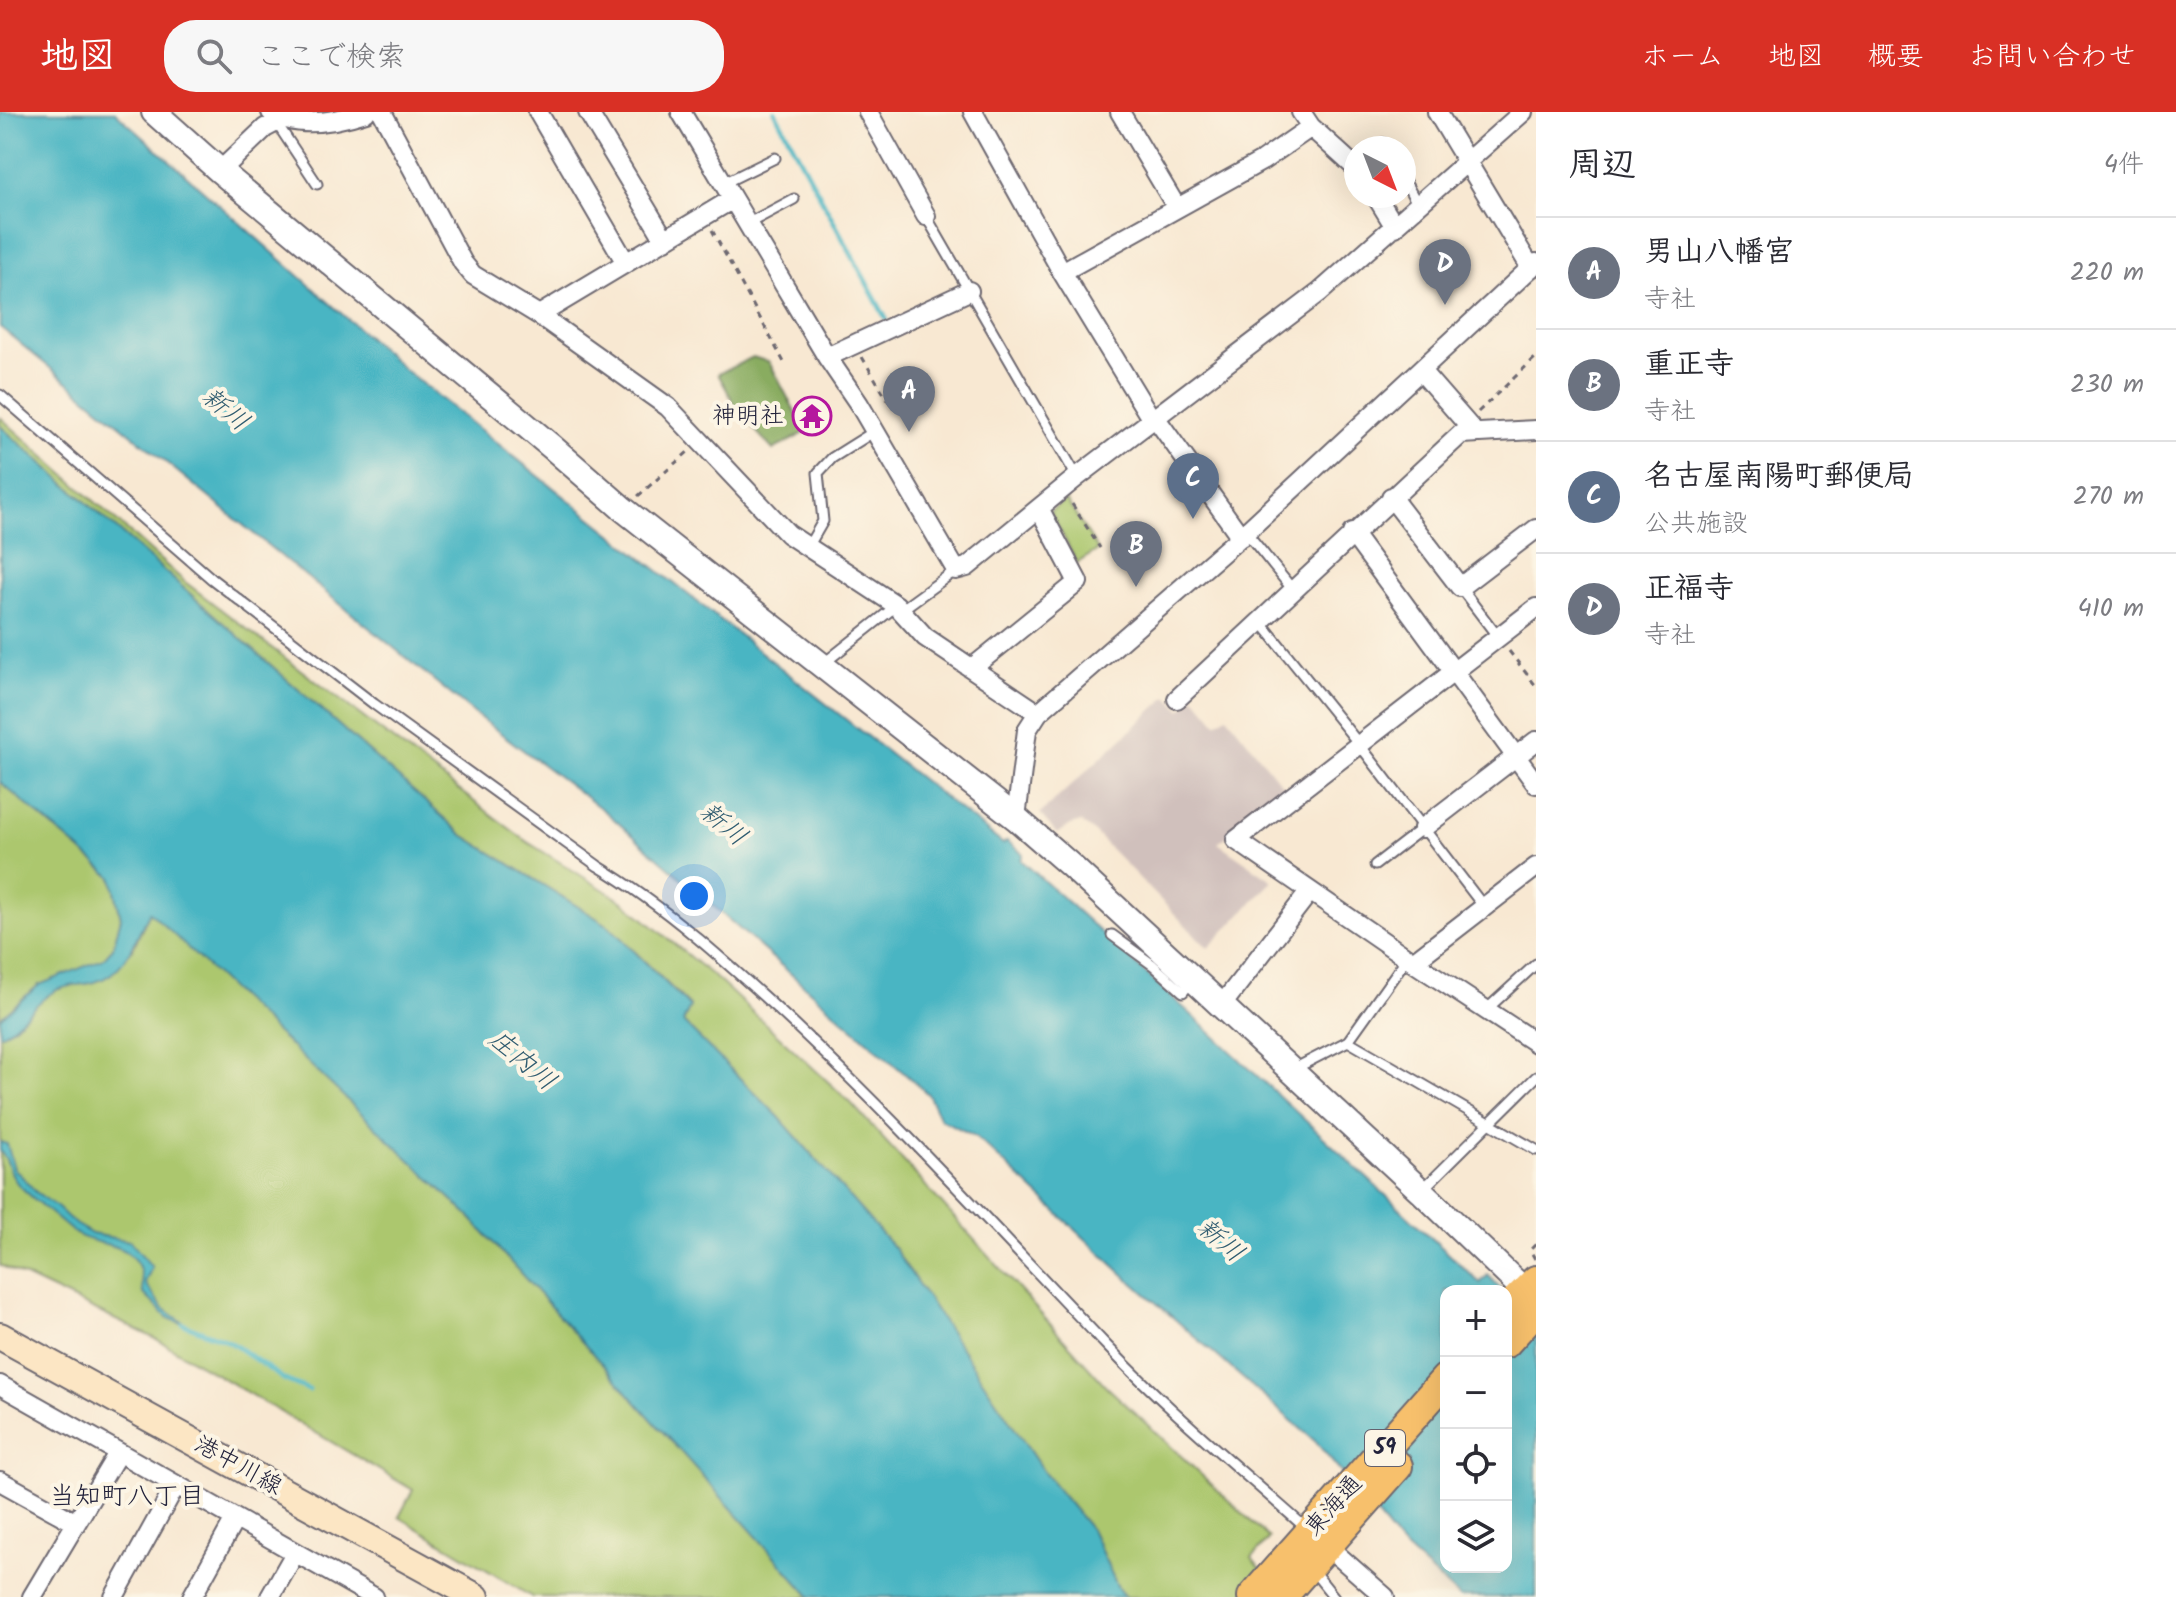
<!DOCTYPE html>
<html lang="ja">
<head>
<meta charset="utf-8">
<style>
  :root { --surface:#fff; --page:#f7f7f7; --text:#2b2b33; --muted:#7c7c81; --line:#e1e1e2; --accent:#d93025 }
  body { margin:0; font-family:Kalam,"Klee One",sans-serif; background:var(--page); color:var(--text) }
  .controls { position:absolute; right:24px; bottom:24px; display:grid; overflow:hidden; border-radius:16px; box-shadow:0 8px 32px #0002 }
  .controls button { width:72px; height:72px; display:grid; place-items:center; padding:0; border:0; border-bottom:2px solid var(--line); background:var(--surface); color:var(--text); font:40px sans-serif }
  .compass { position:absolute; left:1344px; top:24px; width:72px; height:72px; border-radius:50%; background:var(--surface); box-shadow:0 8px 32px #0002; rotate:138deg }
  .you { position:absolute; left:694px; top:784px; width:28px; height:28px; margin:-20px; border:6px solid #fff; border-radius:50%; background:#1a73e8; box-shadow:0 0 0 12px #1a73e833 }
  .badge { display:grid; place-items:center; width:52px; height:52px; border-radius:50%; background:var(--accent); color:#fff; font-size:26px; font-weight:700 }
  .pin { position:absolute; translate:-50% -66px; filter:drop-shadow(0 2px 4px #0008) }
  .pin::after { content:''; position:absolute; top:42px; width:28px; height:24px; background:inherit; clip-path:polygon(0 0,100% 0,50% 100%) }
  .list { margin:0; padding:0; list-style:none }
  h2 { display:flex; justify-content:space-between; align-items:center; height:104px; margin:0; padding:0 32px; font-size:34px }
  h2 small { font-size:26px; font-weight:400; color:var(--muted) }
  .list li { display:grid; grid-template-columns:52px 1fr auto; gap:24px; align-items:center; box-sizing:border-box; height:112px; padding:0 32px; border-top:2px solid var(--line) }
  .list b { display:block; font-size:30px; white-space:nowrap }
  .list p { margin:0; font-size:26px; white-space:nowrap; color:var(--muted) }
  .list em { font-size:26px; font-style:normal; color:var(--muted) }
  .icon { flex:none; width:44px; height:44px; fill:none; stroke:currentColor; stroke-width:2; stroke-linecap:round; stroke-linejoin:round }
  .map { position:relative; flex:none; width:1536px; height:1485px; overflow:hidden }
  header { display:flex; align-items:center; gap:48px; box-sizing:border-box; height:112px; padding:0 40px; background:var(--accent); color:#fff }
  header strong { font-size:38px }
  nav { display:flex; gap:44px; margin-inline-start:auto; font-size:28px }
  .search { width:560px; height:72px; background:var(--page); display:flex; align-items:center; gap:20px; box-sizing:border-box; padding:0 28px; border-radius:32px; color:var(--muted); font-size:30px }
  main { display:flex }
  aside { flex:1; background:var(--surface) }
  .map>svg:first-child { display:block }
  .industrial { fill:#d0c0bc }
  .green { fill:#acc76e; stroke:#677454; stroke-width:2 }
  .forest { fill:#89ac61; stroke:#56674e; stroke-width:2 }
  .water { fill:#48b5c3; stroke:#356c7f; stroke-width:2 }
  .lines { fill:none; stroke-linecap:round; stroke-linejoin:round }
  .stream { stroke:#48b5c3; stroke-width:5 }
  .service-casing { stroke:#6d6770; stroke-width:13 }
  .minor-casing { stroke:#6d6770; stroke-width:22 }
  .tertiary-casing { stroke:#6d6770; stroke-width:28 }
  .secondary-casing { stroke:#6d6770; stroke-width:30 }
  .primary-casing { stroke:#6d6770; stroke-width:34 }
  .path { stroke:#6d6770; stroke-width:3; stroke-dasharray:6 6; stroke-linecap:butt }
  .service { stroke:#fff; stroke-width:9 }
  .minor { stroke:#fff; stroke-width:18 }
  .tertiary { stroke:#fff; stroke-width:24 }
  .secondary { stroke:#fce6c4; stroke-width:26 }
  .primary { stroke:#f7c06c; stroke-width:30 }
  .labels { text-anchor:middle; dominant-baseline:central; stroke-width:8; stroke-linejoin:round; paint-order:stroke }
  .shield { fill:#fcf5e5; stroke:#63616e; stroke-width:2 }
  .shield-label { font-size:22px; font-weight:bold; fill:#22223b }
  .poi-label { font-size:24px; fill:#22223b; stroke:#fcf5e5; text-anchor:end }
  .street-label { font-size:24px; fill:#22223b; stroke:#fcf5e5 }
  .water-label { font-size:26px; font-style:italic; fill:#315d71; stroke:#fcf5e5 }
  .neighbourhood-label { font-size:26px; fill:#22223b; stroke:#fcf5e5 }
</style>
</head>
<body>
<header>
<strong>地図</strong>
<div class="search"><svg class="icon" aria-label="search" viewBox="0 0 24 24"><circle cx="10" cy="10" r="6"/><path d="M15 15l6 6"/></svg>ここで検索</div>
<nav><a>ホーム</a><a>地図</a><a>概要</a><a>お問い合わせ</a></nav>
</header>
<main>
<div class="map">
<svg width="1536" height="1485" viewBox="0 0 1536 1485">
  <rect width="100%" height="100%" fill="#fcf5e5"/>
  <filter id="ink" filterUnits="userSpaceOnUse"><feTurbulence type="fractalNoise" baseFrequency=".0125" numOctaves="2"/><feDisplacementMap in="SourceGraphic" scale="16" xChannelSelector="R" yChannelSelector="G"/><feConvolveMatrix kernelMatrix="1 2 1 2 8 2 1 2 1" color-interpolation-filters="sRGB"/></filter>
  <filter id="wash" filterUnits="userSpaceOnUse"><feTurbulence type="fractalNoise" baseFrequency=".006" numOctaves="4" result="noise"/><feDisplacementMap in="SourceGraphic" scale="32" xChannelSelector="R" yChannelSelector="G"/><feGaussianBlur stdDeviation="1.8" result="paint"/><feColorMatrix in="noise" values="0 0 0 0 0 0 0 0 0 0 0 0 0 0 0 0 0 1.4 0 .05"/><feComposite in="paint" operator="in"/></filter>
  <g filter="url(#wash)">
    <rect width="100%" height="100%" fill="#f8e8d2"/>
    <path class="industrial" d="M1168,584L1181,598L1195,585L1217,611L1227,604L1288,680L1218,731L1273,769L1208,836L1095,721L1081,710L1071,713L1057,722L1040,702Z"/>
    <path class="green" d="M0,305L185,470L526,729L625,791L719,869L851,991L1106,1274L1269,1426L1252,1446L1283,1485H1125L1119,1478L1092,1419L1045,1362L894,1136L778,1004L683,910L690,894L609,814L463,723L0,314Z
      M1066,388L1098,438L1077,451L1050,399Z
      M0,670L112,765L121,806L113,836L100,851L39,873L0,906Z
      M150,799L472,1107L811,1485H532L399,1405L413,1378L156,1227L0,1153V923L16,913L36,892L55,878L75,872L92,871L133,837Z"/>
    <path class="forest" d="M753,245L769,250L806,320L773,338L739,300L718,262Z"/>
    <path class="water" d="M0,0H115L406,259L1003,732L1007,729L1023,742L1021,748L1194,905L1480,1171L1488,1163L1503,1179H1446V1455H1506V1182L1536,1216V1485H1459L1400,1432L1316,1330L1122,1161L975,1024L940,1007L928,982L607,701L475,602L0,215Z
      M0,314L463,723L609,814L690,895L683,910L778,1004L894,1136L1045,1362L1092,1419L1119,1478L1125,1485H811L472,1107L150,800C134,826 128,860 95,870C81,874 66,872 53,880C33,892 21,913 0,923V906L39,873L103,847L113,836L121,806L112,765L0,670Z
      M0,1030L7,1032L14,1056L36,1080L57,1095L75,1112L92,1122L130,1129L152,1155L145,1171L162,1195L188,1214L168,1206L143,1181C141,1168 143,1157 134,1147C117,1128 92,1134 73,1120C58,1107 30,1085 17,1071C9,1061 9,1047 0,1039Z"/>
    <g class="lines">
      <path class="stream" d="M775,0L886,207
        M183,1212L230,1230L285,1268L309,1278"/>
    </g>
  </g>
  <g filter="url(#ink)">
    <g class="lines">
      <defs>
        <path id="service" d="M276,10L317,72
          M1383,31L1386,36
          M1404,68L1418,93
          M722,72L775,46
          M926,104L1077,365
          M747,112L794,87
          M0,283L212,467L374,592L598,754C666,795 724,848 782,901C896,1007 1000,1122 1107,1234C1170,1300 1241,1358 1308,1418
          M1246,420L1293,478
          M808,435L823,409L818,361L832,346L875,319
          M1460,475L1498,525
          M901,498L956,458
          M1260,509L1359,632L1484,795
          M823,552L896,494
          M1375,753L1423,716
          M1112,823L1153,853L1183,880L1192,869
          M1486,898L1536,852
          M1348,929L1536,1038
          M1292,958L1348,929L1407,846
          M1421,1079L1536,965
          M1318,1465L1334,1485"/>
        <path id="minor" d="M271,0C298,18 338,9 366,0
          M382,0L463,151L473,163L539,203L668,295L788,422L896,493L925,525L1038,601
          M538,0L626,151
          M588,0L665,128
          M681,0L827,245L859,292L956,458L967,455L1077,365L1320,180L1523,0
          M868,0L926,104
          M973,0L1062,160L1152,308
          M1120,0L1177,96
          M1301,0L1311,15L1356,56
          M1437,0L1531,156
          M220,59L265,16L284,6
          M1376,84L1395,115
          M1062,160L1262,49L1311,15
          M539,203L731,88
          M827,245L969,179
          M1421,259L1475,321
          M1155,305L1241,425
          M1391,385L1460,475L1536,417
          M1352,421L1536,672
          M1536,496L1236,728L1413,850L1536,931
          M972,556L1078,470L1039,396
          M1177,587L1461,322L1536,318
          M1016,706L1027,618L1038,601L1246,420L1536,151
          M1423,716L1536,629
          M1413,850L1536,755
          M1222,893L1310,779
          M0,1273L374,1485
          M0,1369L76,1411
          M1319,1427L1385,1485
          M32,1485L118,1341
          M114,1485L176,1373
          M192,1485L235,1407
          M270,1485L295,1441"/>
        <path id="tertiary" d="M154,0L220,59L552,335L623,397L1016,706L1070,753L1421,1079L1525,1179"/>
        <path id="secondary" d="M0,1224L476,1485"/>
        <path id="primary" d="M1506,1199L1536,1169
          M1506,1230L1536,1197
          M1253,1485L1446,1267
          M1281,1485L1397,1354"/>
      </defs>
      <use href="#service" class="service-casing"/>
      <use href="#minor" class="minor-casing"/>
      <use href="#tertiary" class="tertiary-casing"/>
      <use href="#secondary" class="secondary-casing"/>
      <use href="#primary" class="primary-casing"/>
      <path class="path" d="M712,118L785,252
        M862,245L889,290
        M1478,300L1536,245
        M638,384L689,339
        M1072,392L1100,436
        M1509,539L1536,574
        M1535,1147L1530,1138L1536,1132"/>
      <use href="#service" class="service"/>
      <use href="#minor" class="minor"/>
      <use href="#tertiary" class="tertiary"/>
      <use href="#secondary" class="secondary"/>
      <use href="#primary" class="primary"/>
    </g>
  </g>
  <defs>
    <symbol id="temple-ring" viewBox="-11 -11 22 22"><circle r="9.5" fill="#fcf5e5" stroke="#b5179e" stroke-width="1.5"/><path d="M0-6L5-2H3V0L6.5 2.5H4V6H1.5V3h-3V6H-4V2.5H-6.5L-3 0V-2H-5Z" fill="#b5179e"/></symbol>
  </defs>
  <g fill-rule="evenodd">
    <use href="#temple-ring" x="790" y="282" width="44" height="44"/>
  </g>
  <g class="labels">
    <rect class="shield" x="1365" y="1318" width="40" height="36" rx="6"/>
    <g class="shield-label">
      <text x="1385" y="1336">59</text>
    </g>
    <g class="poi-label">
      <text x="784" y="304">神明社</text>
    </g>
    <g class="street-label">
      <text transform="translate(238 1354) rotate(29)">港中川線</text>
      <text transform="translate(1334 1394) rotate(-48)">東海通</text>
    </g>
    <g class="water-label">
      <text transform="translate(225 298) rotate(40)">新川</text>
      <text transform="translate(723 713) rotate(40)">新川</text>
      <text transform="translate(522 949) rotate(40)">庄内川</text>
      <text transform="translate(1220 1129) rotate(41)">新川</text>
    </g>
    <g class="neighbourhood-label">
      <text x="127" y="1385">当知町八丁目</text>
    </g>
  </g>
</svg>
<div class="controls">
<button>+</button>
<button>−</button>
<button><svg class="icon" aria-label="locate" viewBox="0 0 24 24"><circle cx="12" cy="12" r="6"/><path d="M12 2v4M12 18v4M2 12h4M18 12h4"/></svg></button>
<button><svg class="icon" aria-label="layers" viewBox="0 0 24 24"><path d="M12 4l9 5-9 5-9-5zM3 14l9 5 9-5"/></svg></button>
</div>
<svg class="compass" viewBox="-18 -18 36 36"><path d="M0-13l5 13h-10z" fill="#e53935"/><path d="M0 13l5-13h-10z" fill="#7c7c81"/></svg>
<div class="you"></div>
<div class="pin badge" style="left:909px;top:320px;background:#6b7280">A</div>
<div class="pin badge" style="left:1136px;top:475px;background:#6b7280">B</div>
<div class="pin badge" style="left:1193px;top:407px;background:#5c6f8a">C</div>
<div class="pin badge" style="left:1445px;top:193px;background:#6b7280">D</div>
</div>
<aside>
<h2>周辺<small>4件</small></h2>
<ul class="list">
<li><span class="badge" style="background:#6b7280">A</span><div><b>男山八幡宮</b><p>寺社</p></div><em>220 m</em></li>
<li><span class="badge" style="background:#6b7280">B</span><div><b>重正寺</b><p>寺社</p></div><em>230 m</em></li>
<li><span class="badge" style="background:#5c6f8a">C</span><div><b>名古屋南陽町郵便局</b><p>公共施設</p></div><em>270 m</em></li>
<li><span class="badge" style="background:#6b7280">D</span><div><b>正福寺</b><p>寺社</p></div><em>410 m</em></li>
</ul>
</aside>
</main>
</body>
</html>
